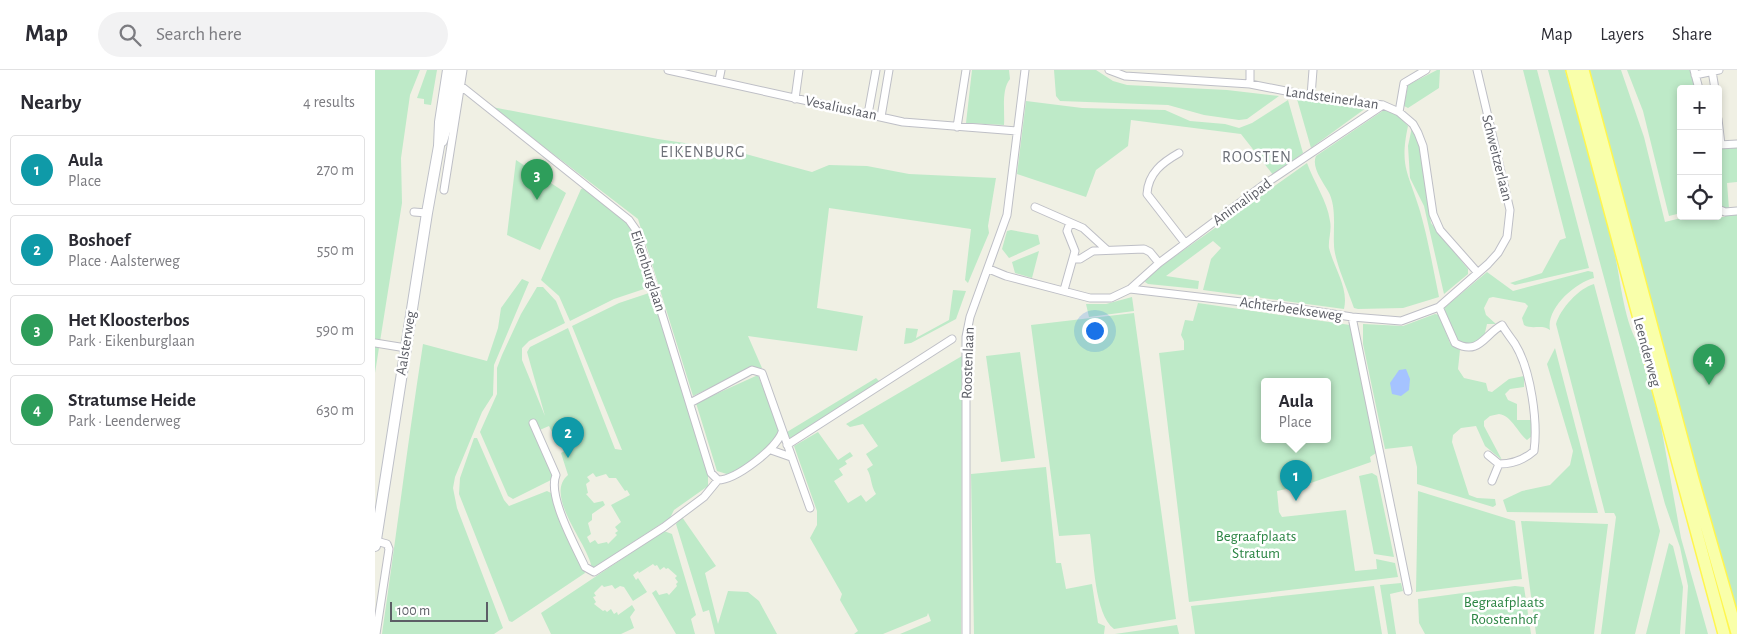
<!DOCTYPE html>
<html lang="en">
<head>
<meta charset="utf-8">
<style>
  :root { --surface:#fff; --page:#f2f2f3; --text:#2b2b33; --muted:#7c7c81; --line:#e1e1e2; --accent:#0f766e }
  body { margin:0; font-family:"Alegreya Sans",sans-serif; background:var(--page); color:var(--text) }
  .controls { position:absolute; right:15px; top:15px; display:grid; overflow:hidden; border-radius:5px; box-shadow:0 2px 8px #0003 }
  .controls button { width:45px; height:45px; display:grid; place-items:center; padding:0; border:0; border-bottom:1px solid var(--line); background:var(--surface); color:var(--text); font:25px sans-serif }
  .scale { position:absolute; left:15px; bottom:12px; width:98px; box-sizing:border-box; padding-left:5px; border:2px solid #5c5e66; border-top:0; font-size:14px; line-height:18px; white-space:nowrap; color:#5c5e66; -webkit-text-stroke:4px #fff; paint-order:stroke }
  .you { position:absolute; left:719px; top:260px; width:18px; height:18px; margin:-12px; border:4px solid #fff; border-radius:50%; background:#1a73e8; box-shadow:0 0 0 8px #1a73e833 }
  .badge { display:grid; place-items:center; width:32px; height:32px; border-radius:50%; background:var(--accent); color:#fff; font-size:16px; font-weight:700 }
  .pin { position:absolute; translate:-50% -41px; filter:drop-shadow(0 1px 2px #0008) }
  .pin::after { content:''; position:absolute; top:26px; width:18px; height:15px; background:inherit; clip-path:polygon(0 0,100% 0,50% 100%) }
  .popup { position:absolute; left:886px; top:308px; width:70px; height:65px; box-sizing:border-box; display:grid; place-content:center; border-radius:5px; background:var(--surface); filter:drop-shadow(0 1px 4px #0005); font-size:16px; white-space:nowrap; color:var(--muted) }
  .popup b { font-size:19px; color:var(--text) }
  .popup::after { content:''; position:absolute; left:50%; top:100%; margin-left:-10px; border:10px solid transparent; border-top-color:var(--surface) }
  .list { margin:0; padding:0; list-style:none }
  h2 { display:flex; justify-content:space-between; align-items:center; height:65px; margin:0; padding:0 20px; font-size:21px }
  h2 small { font-size:16px; font-weight:400; color:var(--muted) }
  .list li { display:grid; grid-template-columns:32px 1fr auto; gap:15px; align-items:center; box-sizing:border-box; height:70px; margin:0 10px 10px; padding:0 10px; border:1px solid var(--line); border-radius:5px }
  .list b { display:block; font-size:19px; white-space:nowrap }
  .list p { margin:0; font-size:16px; white-space:nowrap; color:var(--muted) }
  .list em { font-size:16px; font-style:normal; color:var(--muted) }
  .icon { flex:none; width:28px; height:28px; fill:none; stroke:currentColor; stroke-width:2; stroke-linecap:round; stroke-linejoin:round }
  .map { position:relative; flex:none; width:1362px; height:564px; overflow:hidden }
  header { display:flex; align-items:center; gap:30px; box-sizing:border-box; height:70px; padding:0 25px; background:var(--surface); border-bottom:1px solid var(--line) }
  header strong { font-size:24px }
  nav { display:flex; gap:28px; margin-inline-start:auto; font-size:18px }
  .search { width:350px; height:45px; background:var(--page); display:flex; align-items:center; gap:12px; box-sizing:border-box; padding:0 18px; border-radius:28px; color:var(--muted); font-size:19px }
  main { display:flex }
  aside { flex:1; background:var(--surface) }
  .map>svg:first-child { display:block }
  .green { fill:#beeac8; fill-rule:evenodd }
  .water { fill:#a5c3ff }
  .lines { fill:none; stroke-linecap:round; stroke-linejoin:round }
  .minor-casing { stroke:#bebfc6; stroke-width:9 }
  .secondary-casing { stroke:#bec0c8; stroke-width:12 }
  .primary-casing { stroke:#fff64e; stroke-width:14 }
  .minor { stroke:#fff; stroke-width:7 }
  .secondary { stroke:#fff; stroke-width:10 }
  .primary { stroke:#f9ffaa; stroke-width:11 }
  .labels { text-anchor:middle; dominant-baseline:central; stroke-width:5; stroke-linejoin:round; paint-order:stroke }
  .street-label { font-size:15px; fill:#5c5e66; stroke:#fff }
  .park-label { font-size:15px; fill:#2c8544; stroke:#fff }
  .neighbourhood-label { font-size:16px; letter-spacing:1px; fill:#6d7078; stroke:#fff }
</style>
</head>
<body>
<header>
<strong>Map</strong>
<div class="search"><svg class="icon" aria-label="search" viewBox="0 0 24 24"><circle cx="10" cy="10" r="6"/><path d="M15 15l6 6"/></svg>Search here</div>
<nav><a>Map</a><a>Layers</a><a>Share</a></nav>
</header>
<main>
<aside>
<h2>Nearby<small>4 results</small></h2>
<ul class="list">
<li><span class="badge" style="background:#0f9aa8">1</span><div><b>Aula</b><p>Place</p></div><em>270 m</em></li>
<li><span class="badge" style="background:#0f9aa8">2</span><div><b>Boshoef</b><p>Place · Aalsterweg</p></div><em>550 m</em></li>
<li><span class="badge" style="background:#2e9e5b">3</span><div><b>Het Kloosterbos</b><p>Park · Eikenburglaan</p></div><em>590 m</em></li>
<li><span class="badge" style="background:#2e9e5b">4</span><div><b>Stratumse Heide</b><p>Park · Leenderweg</p></div><em>630 m</em></li>
</ul>
</aside>
<div class="map">
<svg width="1362" height="564" viewBox="0 0 1362 564">
  <rect width="100%" height="100%" fill="#f0f0e4"/>
  <path class="green" d="M0,0H45L35,25L26,88L27,133L0,303Z
    M52,0H62L56,35L49,34V29L42,28Z
    M597,0H634L635,9C626,20 630,41 629,55L591,53Z
    M679,0H721L738,11L752,15L852,20L904,26L872,49L864,50L829,45L793,35L685,31L681,26Z
    M1062,0H1065L1064,18L1033,38L1029,36L1033,15Z
    M1148,0H1162L1214,198L1140,215L1135,213L1167,203L1185,170L1191,168Z
    M1173,0H1190C1207,61 1227,123 1240,185C1246,213 1249,253 1265,277L1286,356L1306,468L1333,564H1310L1313,516L1305,477L1290,434Z
    M1212,0H1246L1269,67L1290,152L1314,146L1343,145L1345,147H1350L1349,145L1362,144V541L1341,477Z
    M1252,0H1316L1321,19H1306V143L1294,146L1268,41Z
    M922,29H923L991,38L936,78Z
    M913,30L928,83L899,106L866,64L756,50L753,76L721,100L711,127L642,104L651,31L707,38L790,40L815,51L850,54L864,58L877,53Z
    M117,37L283,69L356,80L437,102L454,95L492,96L534,104L621,108L613,156L614,163L593,213L590,210L596,159L454,138L442,238L488,246L482,281L373,266L387,298H377L318,326L263,149Z
    M1009,40L1021,43L1033,56C1024,98 1034,103 1045,141C1053,169 1058,198 1064,227L1028,238L983,239L979,238C974,223 959,190 959,175C958,159 962,136 953,121C948,112 936,97 941,86Z
    M1037,57L1044,75L1056,153L1093,199V204L1069,224L1049,136L1035,108L1033,76Z
    M1362,77V112L1352,113L1354,139L1344,136L1343,78Z
    M141,90L191,123L165,180L132,165Z
    M932,93C939,113 952,130 955,151C957,160 953,170 954,178C959,198 974,218 969,239L828,220L836,189L846,178L838,171L791,206L824,211L823,219L773,214L770,212L772,206Z
    M209,118L251,151L259,162L275,217L239,229L195,251L184,226L166,210L206,119Z
    M636,160L663,165L665,174L634,188L627,179L632,161Z
    M664,181L657,208L640,203L637,192Z
    M1213,201L1218,202L1219,208C1200,213 1171,238 1175,260C1167,254 1157,260 1149,255L1147,248L1153,236L1150,233L1118,227L1114,228L1109,238L1111,245L1121,254H1112L1109,267L1097,275L1082,271L1069,238L1112,202L1138,221Z
    M147,209L154,212L119,295L118,325L107,342L80,407L78,418L82,438L128,558L119,564H7C21,467 33,371 48,274L112,291L123,258L126,238Z
    M1219,214L1285,461L1260,564H1226L1241,447L1239,443H1230L1181,254C1185,239 1204,218 1219,214Z
    M162,217H168L181,231L190,253L154,271L147,278V290L170,346L152,282L155,277L193,258L240,379L247,380L197,256L244,233L277,222L333,403V416L299,440L295,448L217,499C214,474 168,426 193,405L186,383L193,379L188,367L181,370L174,356L160,362L178,405L176,410L138,429L133,426L105,362L122,324V298L127,285L146,244ZM218,403L221,407L231,404L234,408H241L250,421L252,420L255,425L236,435L246,452L240,457L243,461L240,463L242,465L233,474L232,472L223,474L220,470L215,473L212,467L216,464L213,453L217,450V444L230,435L228,431L219,433L211,424L213,423L211,414L215,411L212,407Z
    M578,220L591,221L581,249L536,273L529,274L531,258L543,259L541,268L574,250Z
    M757,227L759,241L714,247L711,234H731Z
    M823,233L975,255L1001,383L995,387L996,392L930,415L902,421L904,442L907,447L971,440L980,501L1002,499L1001,489L1020,493L1023,507L814,532L784,283L809,280V271L806,265L810,250L818,251ZM890,312H952V370H890Z
    M759,243L801,549L739,559C719,544 719,488 715,464L684,466L656,255Z
    M1060,244L1064,245L1075,273L1085,280L1083,299L1089,308L1111,313L1113,321L1117,322L1134,309L1149,306V317L1135,319L1130,324L1133,330L1142,334V350H1157V366L1152,370C1142,362 1137,346 1124,344L1115,346L1109,351V356L1127,390L1110,376L1101,356L1086,358L1078,365L1077,372L1094,425L1102,428L1120,429L1121,435L1118,437L1042,414V397L1037,376L1010,379L988,274V254L1028,256Z
    M1180,278L1223,443L1132,442L1128,430L1147,421L1175,415L1195,395L1198,381L1172,294Z
    M645,282L660,388L626,392L611,286Z
    M587,286L586,564H525L556,551L553,543L552,546L508,564H479L483,561L465,530L467,524L435,468L442,455V441L419,376L443,362L463,390L475,382L478,386L470,391L472,394L464,399L468,405L459,411L473,433L486,425L491,432L501,424C495,414 497,407 492,399L498,395L491,384L503,376L488,354L475,357L471,354Z
    M383,305L405,362L398,377L355,405L342,401L321,333Z
    M501,308L508,315L415,369L412,362Z
    M99,368H102L129,430L134,436L172,421L176,423L210,503L137,552L134,551L131,543L84,424L85,408Z
    M671,397L681,493H686L691,519L717,514L723,553L730,556L729,564H599L596,404Z
    M997,403L1002,406L1019,487L999,484L984,406Z
    M1043,421L1140,451L1147,509L1041,522Z
    M307,447L341,496L330,503L343,554L353,521L373,522L384,531L402,564H340L334,540L328,542L301,454Z
    M1146,451L1233,454L1219,564H1161Z
    M289,461L297,464L321,545L316,549L320,564H301L277,523L281,520L284,525L292,523L294,525L302,516L301,514L303,512L300,508L302,506L293,498L291,499L289,497L285,500L282,495L280,496L278,494L264,503L263,501L258,505L261,510L263,508L272,522L258,531L249,517L245,516L240,519L237,515L229,517L227,515L219,523L221,526L218,527L221,532L219,534L228,541L230,540L232,542L236,539L239,544L242,542L243,545L257,535L260,540L255,547L259,558L246,564H176L166,543Z
    M1294,473L1298,476L1308,517L1305,564H1271Z
    M1026,513L1028,521L1015,524L1021,564H1013L1005,515Z
    M999,516L1007,564H820L816,536Z
    M1140,516L1149,517L1156,564H1050L1044,553L1043,529Z
    M802,555L804,564H740Z"/>
  <path class="water" d="M1031,299L1035,309L1034,320L1026,326L1017,324L1015,313L1024,300Z"/>
  <g class="lines">
    <defs>
      <path id="minor" d="M293,0L528,52L642,61
        M734,0L750,6L875,14L936,26L1008,35L1024,42L1038,54L1043,63L1048,76L1058,144L1065,160L1103,203
        M1319,0L1324,19
        M1337,1L1340,19
        M1320,5L1344,0
        M344,10L346,0
        M76,13L86,16L254,150L261,160L336,403L343,410
        M875,14V0
        M936,26L938,0
        M420,29L424,0
        M1024,42L1029,13L1051,0
        M493,44L501,0
        M506,47L514,0
        M1343,49L1346,75
        M582,57L591,0
        M1344,75L1362,74
        M804,83C788,92 773,103 772,124L810,173
        M69,120L88,0
        M660,137L708,158L732,180
        M1343,139L1350,142L1362,141
        M39,142L52,143
        M698,189H705L718,181L769,179L775,182L784,193
        M614,199L631,206L715,228H736L755,219L919,238L977,247L1026,251L1064,237L1113,194L1123,183L1132,167L1135,140L1102,0
        M755,219L784,193L887,116L1008,35
        M689,220L700,181L692,161L695,153
        M1064,237L1080,273C1104,286 1109,265 1127,255C1131,262 1136,268 1140,274C1156,300 1163,352 1159,381C1149,390 1138,394 1124,394L1113,385
        M977,247L1033,521
        M0,273L31,278
        M315,333L377,300L387,303L435,438
        M158,353L181,405C172,426 201,477 210,497L219,502L289,457L329,427L343,410C361,410 402,378 407,362
        M412,375L577,269
        M396,380L416,387
        M1117,411L1124,394
        M1,471L12,474L14,479L1,564
        M591,564V267L595,247L632,145L650,0"/>
      <path id="secondary" d="M67,71L73,51L81,0
        M0,476L52,143L64,76L65,52L73,0"/>
      <path id="primary" d="M1197,0L1349,564
        M1208,0L1317,406L1362,563"/>
    </defs>
    <use href="#minor" class="minor-casing"/>
    <use href="#secondary" class="secondary-casing"/>
    <use href="#primary" class="primary-casing"/>
    <use href="#minor" class="minor"/>
    <use href="#secondary" class="secondary"/>
    <use href="#primary" class="primary"/>
  </g>
  <g class="labels">
    <g class="street-label">
      <text transform="translate(957 28) rotate(8)">Landsteinerlaan</text>
      <text transform="translate(466 38) rotate(12)">Vesaliuslaan</text>
      <text transform="translate(1122 88) rotate(76)">Schweitzerlaan</text>
      <text transform="translate(867 132) rotate(-36)">Animalipad</text>
      <text transform="translate(273 201) rotate(72)">Eikenburglaan</text>
      <text transform="translate(916 239) rotate(8)">Achterbeekseweg</text>
      <text transform="translate(31 273) rotate(-81)">Aalsterweg</text>
      <text transform="translate(1272 282) rotate(75)">Leenderweg</text>
      <text transform="translate(593 293) rotate(-88)">Roostenlaan</text>
    </g>
    <g class="park-label">
      <text x="881" y="466">Begraafplaats<tspan x="881" dy="17">Stratum</tspan></text>
      <text x="1129" y="532">Begraafplaats<tspan x="1129" dy="17">Roostenhof</tspan></text>
    </g>
    <g class="neighbourhood-label">
      <text x="328" y="82">EIKENBURG</text>
      <text x="882" y="87">ROOSTEN</text>
    </g>
  </g>
</svg>
<div class="controls">
<button>+</button>
<button>−</button>
<button><svg class="icon" aria-label="locate" viewBox="0 0 24 24"><circle cx="12" cy="12" r="6"/><path d="M12 2v4M12 18v4M2 12h4M18 12h4"/></svg></button>
</div>
<div class="scale">100 m</div>
<div class="you"></div>
<div class="pin badge" style="left:921px;top:431px;background:#0f9aa8">1</div>
<div class="popup"><b>Aula</b>Place</div>
<div class="pin badge" style="left:193px;top:388px;background:#0f9aa8">2</div>
<div class="pin badge" style="left:162px;top:130px;background:#2e9e5b">3</div>
<div class="pin badge" style="left:1334px;top:315px;background:#2e9e5b">4</div>
</div>
</main>
</body>
</html>
